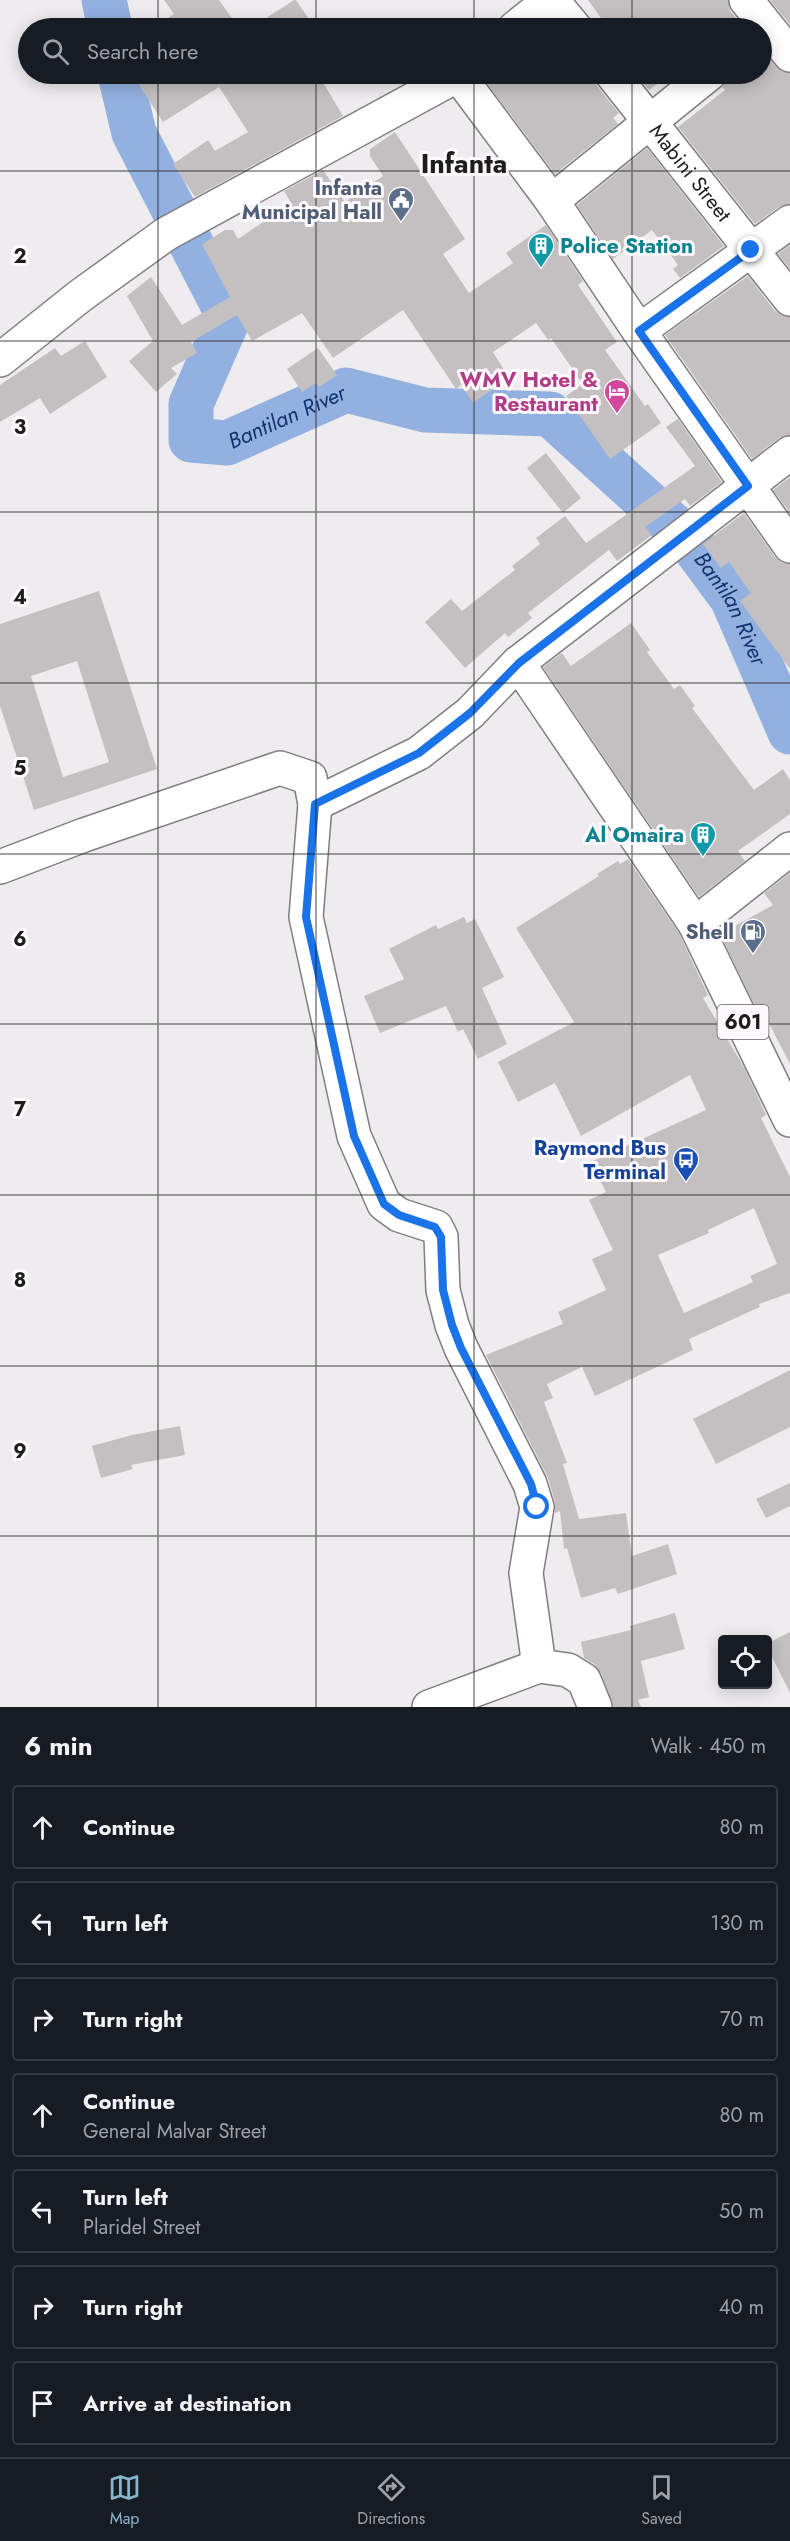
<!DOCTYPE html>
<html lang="en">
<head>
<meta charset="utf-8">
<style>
  :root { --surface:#171b24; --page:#20242c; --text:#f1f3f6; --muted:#9ea1a6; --line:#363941; --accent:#8ab6cd }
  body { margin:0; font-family:Jost,sans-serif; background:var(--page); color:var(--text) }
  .controls { position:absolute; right:18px; bottom:18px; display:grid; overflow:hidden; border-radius:6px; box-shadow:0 3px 15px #0003 }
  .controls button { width:54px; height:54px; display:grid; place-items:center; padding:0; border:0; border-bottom:2px solid var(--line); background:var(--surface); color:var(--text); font:30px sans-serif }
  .stop { position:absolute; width:18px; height:18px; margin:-14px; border:4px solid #1a73e8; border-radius:50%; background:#fff }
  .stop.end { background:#1a73e8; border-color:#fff; box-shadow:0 2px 6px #0008 }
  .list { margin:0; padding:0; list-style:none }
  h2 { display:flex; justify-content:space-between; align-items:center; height:78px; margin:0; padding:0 24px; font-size:26px }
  h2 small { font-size:20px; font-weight:400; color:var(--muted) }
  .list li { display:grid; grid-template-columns:39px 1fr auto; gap:18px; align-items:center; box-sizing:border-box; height:84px; margin:0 12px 12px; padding:0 12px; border:2px solid var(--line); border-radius:6px }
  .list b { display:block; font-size:22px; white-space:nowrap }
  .list p { margin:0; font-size:20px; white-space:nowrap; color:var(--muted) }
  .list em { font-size:20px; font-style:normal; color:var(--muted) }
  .icon { flex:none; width:33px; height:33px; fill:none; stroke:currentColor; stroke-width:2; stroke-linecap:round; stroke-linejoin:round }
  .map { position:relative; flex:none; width:790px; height:1707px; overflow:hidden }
  .search { position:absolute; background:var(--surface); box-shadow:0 3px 15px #0003; left:18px; right:18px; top:18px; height:66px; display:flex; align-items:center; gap:15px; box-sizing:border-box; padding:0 21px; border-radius:33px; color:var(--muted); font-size:22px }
  .sheet { height:750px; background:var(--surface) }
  nav { display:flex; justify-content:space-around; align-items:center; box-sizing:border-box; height:84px; border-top:2px solid var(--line); background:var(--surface); font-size:16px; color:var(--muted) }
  nav a { display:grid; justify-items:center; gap:3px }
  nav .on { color:var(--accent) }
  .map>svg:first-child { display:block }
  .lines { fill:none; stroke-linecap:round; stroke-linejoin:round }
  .river { stroke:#92b0e0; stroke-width:45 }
  .building { fill:#c4c0c2; fill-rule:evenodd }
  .minor-casing { stroke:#817e81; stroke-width:36 }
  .major-casing { stroke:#817e81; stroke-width:36 }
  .minor { stroke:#fff; stroke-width:33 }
  .major { stroke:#fff; stroke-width:33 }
  .route { stroke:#1a73e8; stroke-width:8 }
  .grid { fill:none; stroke:#1e1d1e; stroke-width:1.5; stroke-opacity:0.55 }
  .labels { text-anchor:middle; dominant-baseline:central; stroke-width:6; stroke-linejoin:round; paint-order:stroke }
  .shield { fill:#fdf9fd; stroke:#615f61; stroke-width:1.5 }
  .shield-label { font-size:20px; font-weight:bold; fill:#1e1d1e }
  .street-label { font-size:21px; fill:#1e1d1e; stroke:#fdf9fd }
  .service-label { font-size:21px; font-weight:bold; fill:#4e5e75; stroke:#fdf9fd; text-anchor:end }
  .culture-label { font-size:21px; font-weight:bold; fill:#0d838f; stroke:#fdf9fd; text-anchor:start }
  .hotel-label { font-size:21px; font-weight:bold; fill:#b23c85; stroke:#fdf9fd; text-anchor:end }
  .transit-label { font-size:21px; font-weight:bold; fill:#164399; stroke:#fdf9fd; text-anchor:end }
  .water-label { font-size:22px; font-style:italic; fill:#11346c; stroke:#fdf9fd }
  .district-label { font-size:27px; font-weight:bold; fill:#1e1d1e; stroke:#fdf9fd }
  .grid-label { font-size:20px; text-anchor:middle; font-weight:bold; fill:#1e1d1e; stroke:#fdf9fd; stroke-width:6; stroke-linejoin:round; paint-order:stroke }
</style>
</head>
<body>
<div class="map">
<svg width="790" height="1707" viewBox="0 0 790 1707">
  <rect width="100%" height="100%" fill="#efecef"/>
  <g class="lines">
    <g class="river">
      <path d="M104,0L110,28"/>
      <path id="s1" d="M120,74L134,133L229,317L191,404V440L227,443L346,390L425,410L550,414L689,540L732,598L790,732"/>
    </g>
  </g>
  <path class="building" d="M164,0H219L239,28H152L174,14Z
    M294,0H296L315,28H251Z
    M588,0H728L731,12L745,28H608Z
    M770,0H790V25Z
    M762,49L776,67L783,72L790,73V204L779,207L755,224L678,127L725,90L722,87L727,74H762Z
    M132,74H318L343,116L195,197L173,164L208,140L215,151L248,132L219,87L163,122Z
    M480,74H594L597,86L619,113L613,118L618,124L555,174Z
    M636,74H670L649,90Z
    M395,132L465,239L443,254L469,293L513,263L506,253L546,225L583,281L578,285L617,342L605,350L645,406L648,404L661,423L610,459L566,396L583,384L551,338L548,340L536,323L493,352L509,378L473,403L461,385L456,389L403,310L333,358L302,313L252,341L237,315L191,342L197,353L171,368L177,374L156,392L129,361L153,341L127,296L151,277L182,325L230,297L202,244L225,230H233L238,239L291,203L284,191L323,170L345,202L383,176L370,156V149Z
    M647,148L724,246L680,278L673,269L678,265L652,230L613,259L577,205Z
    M790,245V269L778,254Z
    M748,276L775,311L783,316L790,317V435L779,438L752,459L665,335Z
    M85,341L107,377L50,414L40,398L0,422V385L55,348L61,356Z
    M318,348L337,375L319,387L316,383L302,392L287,369Z
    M678,419L722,482L690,506L685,499L645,527L652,535L617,561L609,550L528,613L532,618L508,637L505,633L465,668L425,622L451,599L462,611L515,570L512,566L540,544L536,538L565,516L586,543L695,466L666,427Z
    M546,453L581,498L563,513L527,468Z
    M790,477V513L773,490Z
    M744,513L775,557L782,563L790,564V669L740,601L751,593L729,562L721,568L703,544Z
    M99,591L157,769L34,810L0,706V624ZM77,661L109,762L63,777L31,676Z
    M631,623L650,650L647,652L674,689L680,685L695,706L692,708L754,790L783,769L790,780V814L738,851L745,861L699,897L543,667L562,653L571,666Z
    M628,859L679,933L708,995L703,998L745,1069L766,1115L761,1118L790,1177V1293L759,1304L760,1307L689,1339L693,1350L595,1396L582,1367L547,1384L553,1398L544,1402L567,1463L563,1464L579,1519L626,1513L632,1556L668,1544L677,1574L618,1594L615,1588L581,1598L567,1548L564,1549L560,1511L555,1513V1502L548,1478L486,1355L563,1324L558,1312L606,1290L592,1259L613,1250L589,1200L606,1192L591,1162L706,1110L690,1075L581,1136L555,1083L518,1102L498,1062L574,1022L516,928L599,876L597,874L618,861L620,864ZM754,1208L777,1264L750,1276L753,1282L684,1313L658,1255L709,1233L708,1230Z
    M790,873V1064L760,1006L756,1008L720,934L773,905L764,893Z
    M464,917L467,923L475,919L504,977L482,988L507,1044L478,1059L463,1029L458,1032L446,1006L380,1033L364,996L404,979L389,949L436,925L438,929Z
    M790,1370V1427L716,1464L693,1419Z
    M180,1426L185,1455L131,1465L133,1469L101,1478L92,1446L132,1435Z
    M790,1483V1506L766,1518L756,1499Z
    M675,1613L685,1649L641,1661L649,1697L638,1700L641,1707H613L601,1673L594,1664L584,1658L581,1642L631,1630L630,1626Z
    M790,1632V1693L768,1649V1643Z"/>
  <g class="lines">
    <defs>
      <g id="minor">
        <path d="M552,0L575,28"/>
        <path d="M746,0L790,55"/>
        <path d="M515,28L550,0"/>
        <path id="s2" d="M612,74L790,299"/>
        <path d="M458,75L552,201L639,331L790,546"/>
        <path d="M552,201L709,74"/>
        <path d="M639,331L790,222"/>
        <path d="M0,360L80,296L166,234L460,74"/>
        <path d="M518,663L695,924"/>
        <path d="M315,804L419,753L470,713L518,663L790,453"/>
        <path d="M0,867L84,835L280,768L310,778L315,804L306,917L354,1136L384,1204L399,1215L436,1227L441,1237L443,1290L452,1325L461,1348L530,1484L537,1507L526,1573L539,1666"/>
        <path d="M429,1707L539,1666L568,1670L584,1680L595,1707"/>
      </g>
      <path id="major" d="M790,849L695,924L790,1120"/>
    </defs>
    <use href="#minor" class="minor-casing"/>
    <use href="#major" class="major-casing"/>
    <use href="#minor" class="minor"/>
    <use href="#major" class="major"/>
  </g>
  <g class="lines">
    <path class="route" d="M537,1507L531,1484L461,1348L452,1325L443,1290L441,1237L435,1227L399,1215L384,1204L354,1136L306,917L315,804L419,753L470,713L519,663L748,486L639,331L751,250"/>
  </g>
  <path class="grid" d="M158,0V28M316,0V28M474,0V28M632,0V28M158,74V1707M316,74V1707M474,74V1707M632,74V1707M0,171H790M0,341H790M0,512H790M0,683H790M0,854H790M0,1024H790M0,1195H790M0,1366H790M0,1536H790"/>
  <defs>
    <symbol id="civic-pin" viewBox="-11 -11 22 30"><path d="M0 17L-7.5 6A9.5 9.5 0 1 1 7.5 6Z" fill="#5c6f8a" stroke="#fdf9fd"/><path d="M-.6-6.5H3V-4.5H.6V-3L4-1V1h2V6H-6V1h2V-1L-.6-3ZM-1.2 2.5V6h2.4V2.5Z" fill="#fff"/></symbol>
    <symbol id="building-pin" viewBox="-11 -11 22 30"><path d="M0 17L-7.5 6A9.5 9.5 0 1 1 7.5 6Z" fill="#0f9aa8" stroke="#fdf9fd"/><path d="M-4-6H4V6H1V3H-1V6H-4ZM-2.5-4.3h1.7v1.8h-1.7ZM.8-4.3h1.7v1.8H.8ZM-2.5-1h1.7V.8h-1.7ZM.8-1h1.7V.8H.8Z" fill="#fff"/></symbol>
    <symbol id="hotel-pin" viewBox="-11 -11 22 30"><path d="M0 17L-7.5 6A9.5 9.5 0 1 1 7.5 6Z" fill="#d1479c" stroke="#fdf9fd"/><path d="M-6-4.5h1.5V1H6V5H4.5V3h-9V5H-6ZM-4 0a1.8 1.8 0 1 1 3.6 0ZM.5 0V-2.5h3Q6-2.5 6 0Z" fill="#fff"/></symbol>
    <symbol id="fuel-pin" viewBox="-11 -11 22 30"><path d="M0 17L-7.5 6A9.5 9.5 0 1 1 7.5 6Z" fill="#5c6f8a" stroke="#fdf9fd"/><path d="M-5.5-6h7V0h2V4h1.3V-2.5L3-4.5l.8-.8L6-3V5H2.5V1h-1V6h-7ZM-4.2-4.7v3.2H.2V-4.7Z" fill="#fff"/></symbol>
    <symbol id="bus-pin" viewBox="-11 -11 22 30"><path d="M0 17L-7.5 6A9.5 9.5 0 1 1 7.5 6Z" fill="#1a4fb4" stroke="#fdf9fd"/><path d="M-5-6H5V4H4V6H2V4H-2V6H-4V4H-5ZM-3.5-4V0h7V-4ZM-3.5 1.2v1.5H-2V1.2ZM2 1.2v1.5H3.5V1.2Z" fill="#fff"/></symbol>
  </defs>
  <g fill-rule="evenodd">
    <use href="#civic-pin" x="386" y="185" width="30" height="40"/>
    <use href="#building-pin" x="526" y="231" width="30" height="40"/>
    <use href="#hotel-pin" x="602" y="377" width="30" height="40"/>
    <use href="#building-pin" x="688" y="820" width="30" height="40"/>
    <use href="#fuel-pin" x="738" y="917" width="30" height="40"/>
    <use href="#bus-pin" x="671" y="1145" width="30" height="40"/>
  </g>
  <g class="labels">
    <rect class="shield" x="717.5" y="1005" width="51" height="34" rx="4.5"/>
    <g class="shield-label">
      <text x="743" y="1022">601</text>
    </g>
    <g class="street-label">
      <text stroke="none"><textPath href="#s2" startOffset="126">Mabini Street</textPath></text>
    </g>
    <g class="service-label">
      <text x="382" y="188">Infanta<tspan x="382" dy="24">Municipal Hall</tspan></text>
      <text x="734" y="932">Shell</text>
    </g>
    <g class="culture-label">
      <text x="560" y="246">Police Station</text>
      <text x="684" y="835" text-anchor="end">Al Omaira</text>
    </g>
    <g class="hotel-label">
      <text x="598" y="380">WMV Hotel &amp;<tspan x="598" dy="24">Restaurant</tspan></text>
    </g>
    <g class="transit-label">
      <text x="666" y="1148">Raymond Bus<tspan x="666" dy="24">Terminal</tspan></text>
    </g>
    <g class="water-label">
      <text stroke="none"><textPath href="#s1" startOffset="500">Bantilan River</textPath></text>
      <text stroke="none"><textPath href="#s1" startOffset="1040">Bantilan River</textPath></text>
    </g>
    <g class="district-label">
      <text x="464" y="163">Infanta</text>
    </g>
  </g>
  <g class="grid-label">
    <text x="20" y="263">2</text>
    <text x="20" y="434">3</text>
    <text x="20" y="604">4</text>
    <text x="20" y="775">5</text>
    <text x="20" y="946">6</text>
    <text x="20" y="1116">7</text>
    <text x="20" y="1287">8</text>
    <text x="20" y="1458">9</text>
  </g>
</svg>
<div class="controls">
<button><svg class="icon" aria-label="locate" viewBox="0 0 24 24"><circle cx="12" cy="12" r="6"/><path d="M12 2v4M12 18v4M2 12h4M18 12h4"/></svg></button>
</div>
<div class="stop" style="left:537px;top:1507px"></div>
<div class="stop end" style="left:751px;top:250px"></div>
<div class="search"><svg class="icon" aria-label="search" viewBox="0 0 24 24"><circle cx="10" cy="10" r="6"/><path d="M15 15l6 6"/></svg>Search here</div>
</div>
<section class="sheet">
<h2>6 min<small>Walk · 450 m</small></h2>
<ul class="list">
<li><svg class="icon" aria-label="ahead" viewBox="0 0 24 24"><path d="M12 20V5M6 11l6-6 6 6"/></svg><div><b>Continue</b></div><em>80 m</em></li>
<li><svg class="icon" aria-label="left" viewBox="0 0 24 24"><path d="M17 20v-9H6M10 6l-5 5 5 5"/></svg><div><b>Turn left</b></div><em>130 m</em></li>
<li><svg class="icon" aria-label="right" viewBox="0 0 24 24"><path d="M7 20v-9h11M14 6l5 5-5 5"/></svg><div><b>Turn right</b></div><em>70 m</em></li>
<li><svg class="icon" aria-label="ahead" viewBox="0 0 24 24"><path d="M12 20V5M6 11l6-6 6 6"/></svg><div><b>Continue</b><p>General Malvar Street</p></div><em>80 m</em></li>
<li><svg class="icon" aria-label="left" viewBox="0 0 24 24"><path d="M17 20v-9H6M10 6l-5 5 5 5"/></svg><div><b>Turn left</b><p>Plaridel Street</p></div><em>50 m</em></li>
<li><svg class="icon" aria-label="right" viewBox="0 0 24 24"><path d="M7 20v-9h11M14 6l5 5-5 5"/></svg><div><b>Turn right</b></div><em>40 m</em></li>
<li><svg class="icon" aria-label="arrive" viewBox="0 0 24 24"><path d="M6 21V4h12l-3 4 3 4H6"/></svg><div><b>Arrive at destination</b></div></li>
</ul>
</section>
<nav>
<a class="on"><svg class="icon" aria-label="map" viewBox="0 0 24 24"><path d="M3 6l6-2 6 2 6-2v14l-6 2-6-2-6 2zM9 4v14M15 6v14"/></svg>Map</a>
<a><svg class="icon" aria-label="directions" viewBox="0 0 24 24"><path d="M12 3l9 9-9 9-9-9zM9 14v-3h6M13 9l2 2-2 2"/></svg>Directions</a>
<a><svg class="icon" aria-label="saved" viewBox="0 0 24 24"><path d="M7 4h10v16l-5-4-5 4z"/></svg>Saved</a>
</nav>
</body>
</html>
